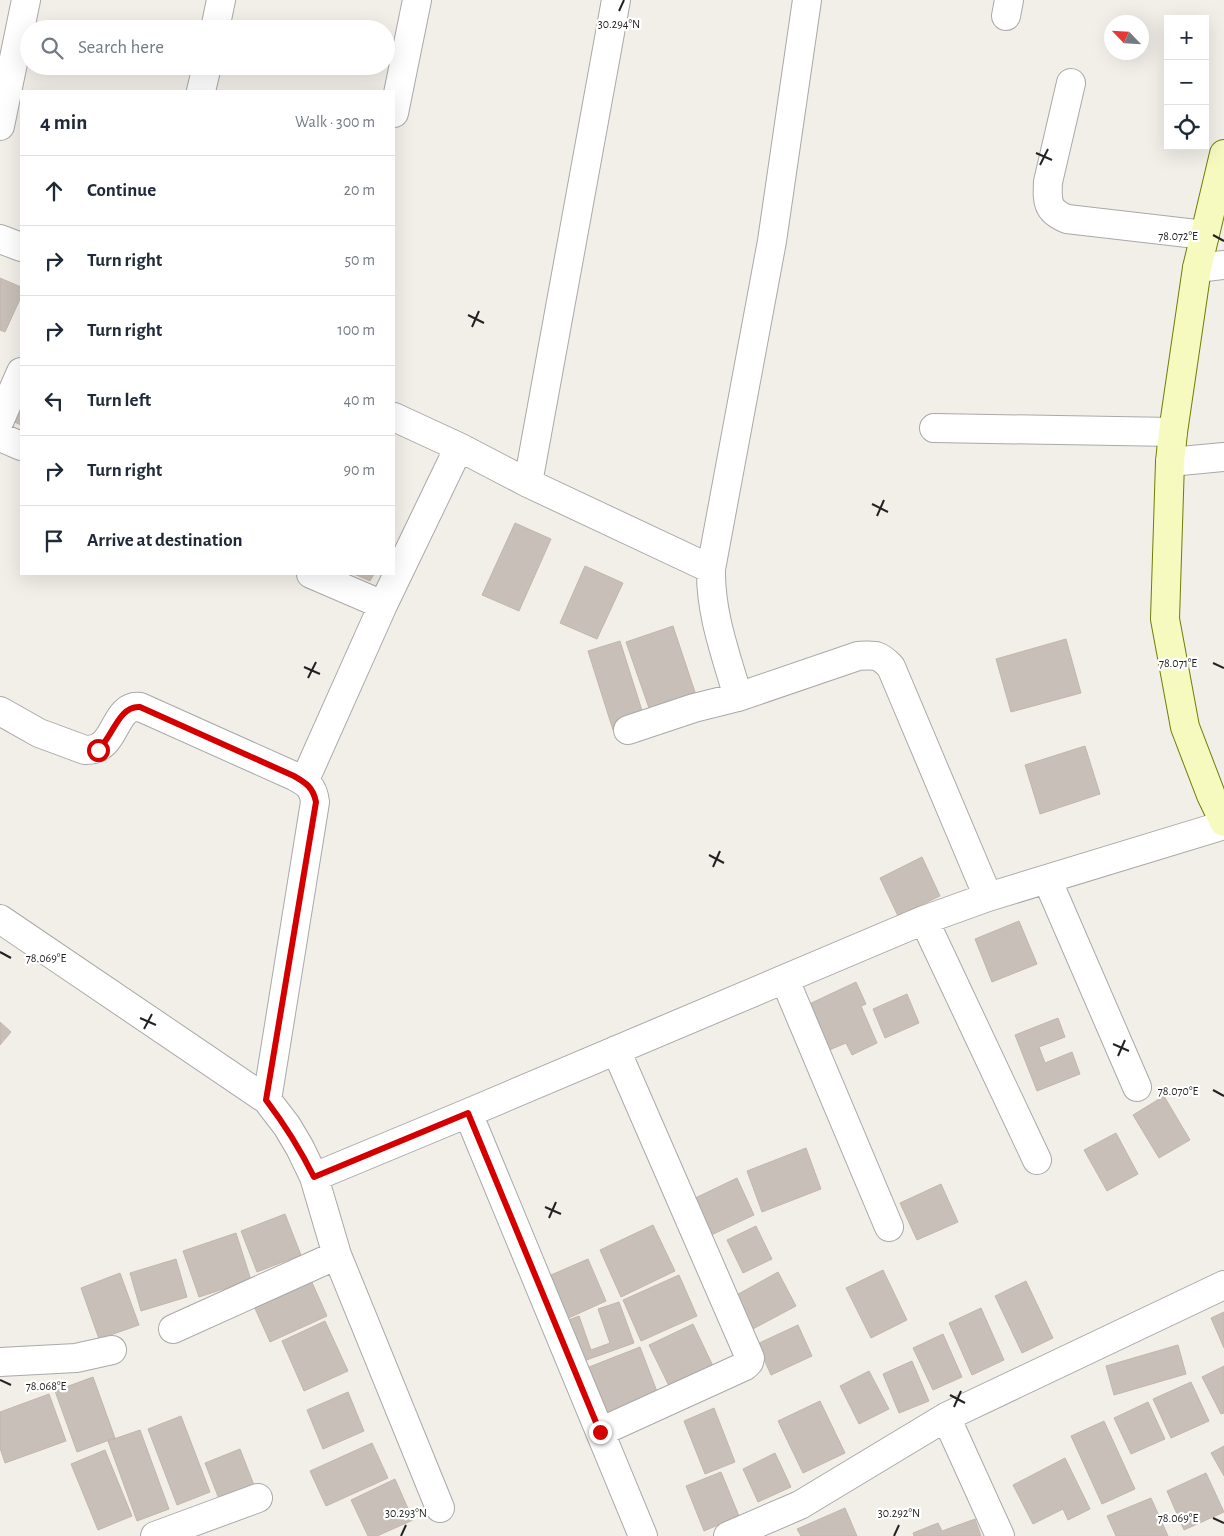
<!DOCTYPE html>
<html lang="en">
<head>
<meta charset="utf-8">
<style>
  :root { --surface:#fff; --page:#f6f6f7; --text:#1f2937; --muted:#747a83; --line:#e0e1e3 }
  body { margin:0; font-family:"Alegreya Sans",sans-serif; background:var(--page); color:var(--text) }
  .controls { position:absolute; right:15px; top:15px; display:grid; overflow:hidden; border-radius:0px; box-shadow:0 5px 20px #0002 }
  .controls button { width:45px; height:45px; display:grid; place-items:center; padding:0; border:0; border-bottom:1px solid var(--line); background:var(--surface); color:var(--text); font:25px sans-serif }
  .compass { position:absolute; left:1104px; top:15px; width:45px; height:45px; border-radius:50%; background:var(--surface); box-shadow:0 5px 20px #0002; rotate:295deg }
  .stop { position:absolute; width:15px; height:15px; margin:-11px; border:4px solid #d40000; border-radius:50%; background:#fff }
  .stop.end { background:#d40000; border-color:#fff; box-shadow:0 1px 5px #0008 }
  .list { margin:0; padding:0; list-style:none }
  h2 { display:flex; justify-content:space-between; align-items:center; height:65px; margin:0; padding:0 20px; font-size:21px }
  h2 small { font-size:16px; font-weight:400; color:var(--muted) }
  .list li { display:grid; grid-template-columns:32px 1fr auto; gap:15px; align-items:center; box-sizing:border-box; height:70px; padding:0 20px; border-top:1px solid var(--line) }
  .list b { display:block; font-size:19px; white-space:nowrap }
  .list em { font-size:16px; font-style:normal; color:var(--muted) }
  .icon { flex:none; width:28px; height:28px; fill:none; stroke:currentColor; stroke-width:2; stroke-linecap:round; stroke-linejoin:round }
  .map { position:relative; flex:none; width:1224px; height:1536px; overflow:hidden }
  .search { position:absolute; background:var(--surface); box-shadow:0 5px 20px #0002; left:20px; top:20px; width:375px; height:55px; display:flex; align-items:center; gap:12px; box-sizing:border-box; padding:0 18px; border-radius:28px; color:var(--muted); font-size:19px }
  .panel { position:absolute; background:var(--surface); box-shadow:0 5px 20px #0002; left:20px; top:90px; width:375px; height:485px; border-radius:0px }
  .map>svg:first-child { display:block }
  .building { fill:#c7bfb8; stroke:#c4b6ab }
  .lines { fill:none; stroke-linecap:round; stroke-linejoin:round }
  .street-casing { stroke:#a9a9a9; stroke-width:30 }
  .secondary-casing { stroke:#707d05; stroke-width:30 }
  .street { stroke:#fff; stroke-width:28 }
  .secondary { stroke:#f7fabf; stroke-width:28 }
  .route { stroke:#d40000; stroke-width:6 }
  .ticks { fill:none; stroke:#222; stroke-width:2 }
  .ticks-label { font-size:12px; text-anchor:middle; fill:#222; stroke:#fff; stroke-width:4.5; stroke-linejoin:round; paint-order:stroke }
</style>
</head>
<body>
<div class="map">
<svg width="1224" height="1536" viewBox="0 0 1224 1536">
  <rect width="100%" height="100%" fill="#f2efe9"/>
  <path class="building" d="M0,278L21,287V297L5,332L0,330Z
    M21,386V425L6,418Z
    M515,523L551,539L519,611L482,595Z
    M585,566L623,583L597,639L560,623Z
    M354,574H374L370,581Z
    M673,626L696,695L650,711L626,642Z
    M1066,639L1081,693L1011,712L996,659Z
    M620,641L645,720L613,730L588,651Z
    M1085,746L1100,794L1040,814L1025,765Z
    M922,857L940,896L898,916L880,878Z
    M1019,921L1037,964L992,982L975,939Z
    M856,982L866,1004L861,1006L877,1043L852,1055L846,1043L827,1051L807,1005Z
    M907,994L919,1023L885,1038L873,1009Z
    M1058,1018L1065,1037L1039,1047L1045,1063L1072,1052L1080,1074L1037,1091L1015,1035Z
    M0,1022L11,1032L0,1045Z
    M1164,1096L1190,1140L1159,1158L1133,1115Z
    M1116,1133L1138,1174L1107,1191L1084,1150Z
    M806,1148L821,1189L762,1212L747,1171Z
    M737,1178L754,1215L707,1237L691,1200Z
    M941,1184L958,1222L917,1240L900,1203Z
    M285,1214L301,1255L257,1272L241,1231Z
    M653,1225L675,1271L621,1297L600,1250Z
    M756,1226L772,1259L743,1273L727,1240Z
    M236,1233L251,1280L199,1297L183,1251Z
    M176,1259L187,1297L141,1311L130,1273Z
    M588,1259L606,1301L562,1321L544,1278Z
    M883,1270L907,1320L871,1338L846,1288Z
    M778,1272L796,1306L751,1330L733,1297Z
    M120,1273L139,1325L99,1339L81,1288Z
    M679,1275L697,1316L641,1341L623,1300Z
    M310,1278L327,1316L270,1342L253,1304Z
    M1026,1281L1053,1338L1022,1353L995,1296Z
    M619,1302L634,1343L581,1362L566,1321L579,1316L591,1350L610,1343L598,1309Z
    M981,1308L1004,1360L972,1375L949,1323Z
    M1224,1312V1348L1211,1318Z
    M325,1321L348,1371L304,1391L282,1341Z
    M693,1324L713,1366L670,1388L649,1345Z
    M798,1325L812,1356L771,1375L757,1344Z
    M943,1334L962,1377L933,1390L913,1348Z
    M1178,1345L1186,1374L1114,1395L1106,1366Z
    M640,1347L658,1394L608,1414L589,1367Z
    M912,1361L929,1401L899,1413L883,1374Z
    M1224,1366V1413L1221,1414L1202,1377Z
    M869,1371L889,1409L859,1424L840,1386Z
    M93,1377L115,1438L77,1452L55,1391Z
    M1191,1382L1209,1421L1171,1438L1153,1399Z
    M348,1392L364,1431L323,1449L307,1410Z
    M49,1394L66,1441L5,1463L0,1448V1412Z
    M820,1401L845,1453L803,1473L778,1421Z
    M1148,1402L1165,1439L1131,1454L1114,1418Z
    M714,1408L735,1462L705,1474L684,1421Z
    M181,1416L210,1492L177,1505L148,1429Z
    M1104,1421L1135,1489L1102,1504L1071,1436Z
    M140,1430L169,1509L137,1521L108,1441Z
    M372,1443L388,1478L326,1506L310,1471Z
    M1224,1446V1476L1211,1453Z
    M240,1449L254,1485L219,1499L205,1463Z
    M105,1450L132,1516L98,1530L71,1464Z
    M775,1453L791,1487L758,1502L743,1469Z
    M1065,1458L1090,1509L1068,1520L1063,1509L1033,1524L1013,1485Z
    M721,1472L739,1516L704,1531L686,1486Z
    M1206,1473L1224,1512L1184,1530L1167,1491Z
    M395,1479L413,1520L377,1536H368L351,1500Z
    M1151,1498L1168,1536H1116L1107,1516Z
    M845,1508L857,1536H801L797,1529Z
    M975,1519L981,1536H914L913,1533L938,1523L942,1531Z"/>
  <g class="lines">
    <defs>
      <path id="street" d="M1006,16L1009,0
        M215,29L221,0
        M1071,83L1048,182C1047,202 1047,211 1067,219L1205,235
        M201,91L207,66
        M394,113L417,0
        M0,126L26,0
        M0,239L21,247
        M1197,268L1224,265
        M394,417L459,447L528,483L711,569
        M0,420L21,372
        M934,428L1173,432
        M0,437L21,446
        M1170,462L1224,457
        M528,483L616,0
        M311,574L383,605L459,447
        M738,697C726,655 710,613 711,569L772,241L807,0
        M0,711L39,733L85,750C118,752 112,704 140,707L294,776C307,783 313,786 315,802L267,1100
        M628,730L694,708L738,697L858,656C875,655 879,654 891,667L988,897
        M304,782L383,605
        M1047,879L1137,1087
        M0,919L267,1100L287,1126L300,1148L314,1177L337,1255L440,1508
        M924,920L1037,1160
        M785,980L889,1227
        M468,1113L643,1536
        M314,1177L468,1113L924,920L988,897L1224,825
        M173,1329L337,1255
        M0,1362L76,1358L112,1350
        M946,1417L1000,1536
        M600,1432L745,1366L749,1362L750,1358L616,1050
        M155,1536L258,1498
        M728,1536L800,1505L946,1417L1224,1285"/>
      <path id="secondary" d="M1224,154L1197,268L1173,432L1170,462L1165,619L1185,727L1211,795L1224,822"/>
    </defs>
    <use href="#street" class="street-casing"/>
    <use href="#secondary" class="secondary-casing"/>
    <use href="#street" class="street"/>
    <use href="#secondary" class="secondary"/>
  </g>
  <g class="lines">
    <path class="route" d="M98,750C112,738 119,705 140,707L294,776C306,783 313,787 316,802L266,1100C285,1125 300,1149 314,1177L468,1113L600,1432"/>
  </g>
  <path class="ticks" d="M619,11L624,0M1036,153L1052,160M1040,165L1048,149M1213,235L1224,241M468,315L484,323M472,327L479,311M872,504L888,512M877,516L884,500M1213,663L1224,668M304,667L320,674M308,678L316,662M709,855L724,863M713,867L720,851M0,952L11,958M140,1018L156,1025M144,1029L152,1014M1113,1044L1129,1051M1118,1056L1125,1040M1213,1090L1224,1096M545,1207L561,1214M549,1218L556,1202M0,1380L11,1385M950,1395L965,1403M954,1407L961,1391M1213,1518L1224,1523M401,1536L406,1525M894,1536L899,1525"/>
  <g class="ticks-label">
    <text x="619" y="28">30.294°N</text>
    <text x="1178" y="240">78.072°E</text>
    <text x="1178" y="667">78.071°E</text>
    <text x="46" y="962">78.069°E</text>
    <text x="1178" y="1095">78.070°E</text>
    <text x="46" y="1390">78.068°E</text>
    <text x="406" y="1517">30.293°N</text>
    <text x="899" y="1517">30.292°N</text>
    <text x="1178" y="1522">78.069°E</text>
  </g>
</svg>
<div class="controls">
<button>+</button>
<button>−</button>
<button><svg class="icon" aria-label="locate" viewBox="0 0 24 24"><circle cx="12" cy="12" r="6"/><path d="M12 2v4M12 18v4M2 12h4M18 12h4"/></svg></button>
</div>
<svg class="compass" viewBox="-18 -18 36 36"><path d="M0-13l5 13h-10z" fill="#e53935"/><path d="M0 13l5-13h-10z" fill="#747a83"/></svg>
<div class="stop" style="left:98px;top:750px"></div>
<div class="stop end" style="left:600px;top:1432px"></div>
<div class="search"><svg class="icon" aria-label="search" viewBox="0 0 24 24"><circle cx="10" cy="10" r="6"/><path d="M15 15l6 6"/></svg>Search here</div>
<section class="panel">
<h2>4 min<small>Walk · 300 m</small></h2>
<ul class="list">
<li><svg class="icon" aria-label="ahead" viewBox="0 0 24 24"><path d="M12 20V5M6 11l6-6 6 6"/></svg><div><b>Continue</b></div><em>20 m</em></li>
<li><svg class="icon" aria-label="right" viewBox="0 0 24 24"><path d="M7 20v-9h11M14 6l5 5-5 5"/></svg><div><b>Turn right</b></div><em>50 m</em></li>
<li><svg class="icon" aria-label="right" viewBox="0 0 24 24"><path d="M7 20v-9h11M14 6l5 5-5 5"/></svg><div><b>Turn right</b></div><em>100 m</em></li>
<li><svg class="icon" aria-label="left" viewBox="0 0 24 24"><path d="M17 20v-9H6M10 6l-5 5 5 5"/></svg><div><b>Turn left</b></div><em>40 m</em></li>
<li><svg class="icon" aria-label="right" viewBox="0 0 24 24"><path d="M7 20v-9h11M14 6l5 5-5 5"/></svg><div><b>Turn right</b></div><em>90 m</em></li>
<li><svg class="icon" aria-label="arrive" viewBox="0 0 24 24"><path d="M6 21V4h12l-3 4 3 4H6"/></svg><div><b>Arrive at destination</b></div></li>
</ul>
</section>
</div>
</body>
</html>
